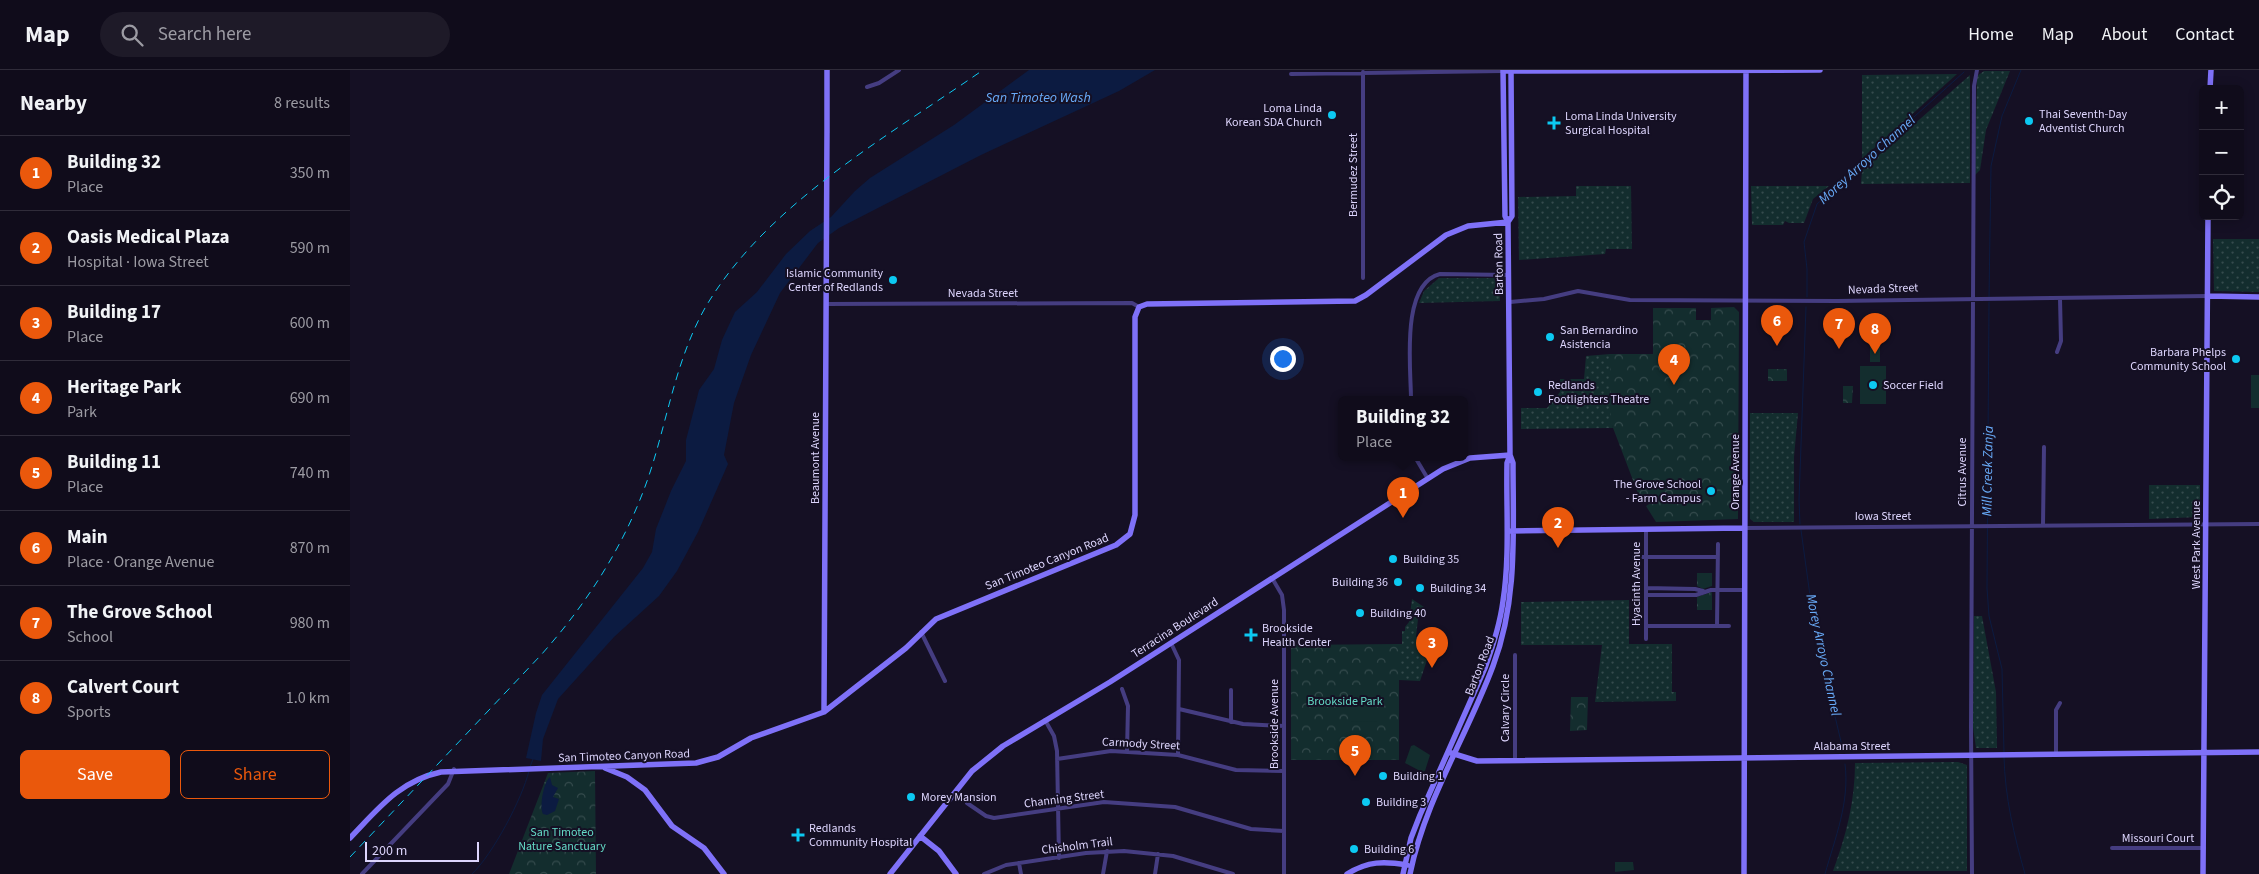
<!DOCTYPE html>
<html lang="en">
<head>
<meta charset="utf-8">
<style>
  :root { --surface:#100c1b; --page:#1e1a28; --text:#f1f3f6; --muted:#9c9ba3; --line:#302c3a; --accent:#ea580c }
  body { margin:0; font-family:"Source Sans 3",sans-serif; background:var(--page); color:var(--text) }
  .controls { position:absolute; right:15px; top:15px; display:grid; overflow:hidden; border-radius:8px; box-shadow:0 2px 12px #0003 }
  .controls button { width:45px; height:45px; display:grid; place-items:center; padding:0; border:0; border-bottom:1px solid var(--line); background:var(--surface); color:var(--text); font:25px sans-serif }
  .scale { position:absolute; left:15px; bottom:12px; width:114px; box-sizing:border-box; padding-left:5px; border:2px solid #ddd5fd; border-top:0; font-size:14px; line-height:18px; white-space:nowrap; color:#ddd5fd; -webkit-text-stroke:4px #151024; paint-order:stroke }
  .you { position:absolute; left:932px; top:288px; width:18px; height:18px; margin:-12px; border:4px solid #fff; border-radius:50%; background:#1a73e8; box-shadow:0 0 0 8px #1a73e833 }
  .badge { display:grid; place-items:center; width:32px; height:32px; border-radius:50%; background:var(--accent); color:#fff; font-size:16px; font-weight:700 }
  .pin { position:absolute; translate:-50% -41px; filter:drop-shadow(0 1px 2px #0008) }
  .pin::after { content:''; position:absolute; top:26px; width:18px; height:15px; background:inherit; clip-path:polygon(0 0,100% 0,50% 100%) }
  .popup { position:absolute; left:988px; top:326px; width:130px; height:65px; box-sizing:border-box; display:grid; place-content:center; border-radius:8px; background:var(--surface); filter:drop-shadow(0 1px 4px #0005); font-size:16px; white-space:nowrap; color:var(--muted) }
  .popup b { font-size:19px; color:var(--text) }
  .popup::after { content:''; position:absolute; left:50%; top:100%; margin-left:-10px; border:10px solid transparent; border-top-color:var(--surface) }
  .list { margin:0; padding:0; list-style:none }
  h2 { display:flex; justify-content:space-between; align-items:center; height:65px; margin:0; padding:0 20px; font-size:21px }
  h2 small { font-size:16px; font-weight:400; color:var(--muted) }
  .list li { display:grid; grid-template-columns:32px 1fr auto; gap:15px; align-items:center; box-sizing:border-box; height:75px; padding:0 20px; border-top:1px solid var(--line) }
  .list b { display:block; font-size:19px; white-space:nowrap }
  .list p { margin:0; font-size:16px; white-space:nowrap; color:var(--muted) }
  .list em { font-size:16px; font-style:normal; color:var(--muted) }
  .actions { display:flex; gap:10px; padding:15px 20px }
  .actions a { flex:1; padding:11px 0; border:1px solid var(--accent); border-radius:8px; text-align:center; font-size:18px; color:var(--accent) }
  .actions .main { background:var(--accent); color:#fff }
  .icon { flex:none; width:28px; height:28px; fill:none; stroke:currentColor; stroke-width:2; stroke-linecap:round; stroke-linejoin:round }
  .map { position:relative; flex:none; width:1909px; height:804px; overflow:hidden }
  header { display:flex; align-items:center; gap:30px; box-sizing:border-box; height:70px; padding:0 25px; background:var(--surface); border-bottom:1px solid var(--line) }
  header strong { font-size:24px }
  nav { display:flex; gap:28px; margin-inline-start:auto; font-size:18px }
  .search { width:350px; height:45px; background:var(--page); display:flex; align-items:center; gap:12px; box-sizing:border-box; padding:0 18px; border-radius:28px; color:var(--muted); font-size:19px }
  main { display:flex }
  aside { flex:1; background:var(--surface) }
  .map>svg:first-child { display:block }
  .grass { fill:url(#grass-dots) }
  .forest { fill:url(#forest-crowns) }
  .pitch { fill:#132d2e }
  .water { fill:#0c1b41 }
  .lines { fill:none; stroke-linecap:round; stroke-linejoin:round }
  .stream { stroke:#0c1b41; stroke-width:1 }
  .street { stroke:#453d81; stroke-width:4 }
  .secondary { stroke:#7f71f8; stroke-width:5.5 }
  .rail { stroke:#0cc9f2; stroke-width:1; stroke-dasharray:8 6; stroke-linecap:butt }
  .poi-dot { fill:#0cc9f2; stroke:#151024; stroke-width:2 }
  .labels { text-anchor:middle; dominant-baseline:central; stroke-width:4; stroke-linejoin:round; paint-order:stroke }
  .poi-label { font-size:12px; fill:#ddd5fd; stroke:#151024; text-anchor:start }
  .street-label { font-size:12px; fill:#ddd5fd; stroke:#151024 }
  .park-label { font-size:12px; fill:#64dac6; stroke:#151024 }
  .water-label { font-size:14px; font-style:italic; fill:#68aaf8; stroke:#151024 }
</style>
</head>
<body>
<header>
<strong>Map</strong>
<div class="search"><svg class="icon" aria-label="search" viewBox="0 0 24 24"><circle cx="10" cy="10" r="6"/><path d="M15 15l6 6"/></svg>Search here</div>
<nav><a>Home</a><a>Map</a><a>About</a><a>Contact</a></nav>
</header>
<main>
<aside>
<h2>Nearby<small>8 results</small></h2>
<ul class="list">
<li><span class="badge">1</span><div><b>Building 32</b><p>Place</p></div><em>350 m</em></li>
<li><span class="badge">2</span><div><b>Oasis Medical Plaza</b><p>Hospital · Iowa Street</p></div><em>590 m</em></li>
<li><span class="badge">3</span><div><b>Building 17</b><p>Place</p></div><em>600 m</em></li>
<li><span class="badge">4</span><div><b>Heritage Park</b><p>Park</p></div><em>690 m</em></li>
<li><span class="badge">5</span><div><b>Building 11</b><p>Place</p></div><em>740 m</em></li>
<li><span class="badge">6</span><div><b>Main</b><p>Place · Orange Avenue</p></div><em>870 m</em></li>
<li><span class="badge">7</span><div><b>The Grove School</b><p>School</p></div><em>980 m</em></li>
<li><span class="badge">8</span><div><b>Calvert Court</b><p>Sports</p></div><em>1.0 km</em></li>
</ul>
<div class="actions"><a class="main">Save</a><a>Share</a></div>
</aside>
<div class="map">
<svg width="1909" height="804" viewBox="0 0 1909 804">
  <defs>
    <pattern id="grass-dots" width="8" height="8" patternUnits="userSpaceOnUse" patternTransform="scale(1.25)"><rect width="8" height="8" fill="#132d2e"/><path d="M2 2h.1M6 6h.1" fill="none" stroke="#354b4d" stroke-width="1.8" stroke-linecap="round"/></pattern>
    <pattern id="forest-crowns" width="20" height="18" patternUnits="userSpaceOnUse" patternTransform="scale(1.25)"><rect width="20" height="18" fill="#132d2e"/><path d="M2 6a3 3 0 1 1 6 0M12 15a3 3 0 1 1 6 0" fill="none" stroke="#354b4d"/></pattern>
  </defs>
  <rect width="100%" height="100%" fill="#151024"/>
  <path class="grass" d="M1634,1H1660L1636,60L1630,100L1625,105L1627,6Z
    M1607,4L1512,89V5Z
    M1620,5V113L1511,114L1512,100Z
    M1226,116H1281L1282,179H1256L1255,184L1169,190L1168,127L1226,126Z
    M1401,116H1479L1463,129L1454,153H1439L1435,151L1433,155H1402Z
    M1863,169H1909V222L1864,221Z
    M1089,208H1149L1150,231L1069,233L1074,221Z
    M1260,284V346L1263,358L1171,359V338H1197L1210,322V309H1234L1236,286Z
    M1400,343H1448L1444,387V452H1404L1400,449Z
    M1799,415H1850V447L1799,449Z
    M1062,529L1074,537L1068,549L1066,567L1078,574L1077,580L1080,581L1070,611L1049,610V574H1052V561H1055V557L1059,552Z
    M1279,530V574H1322V622H1326V631L1245,632L1252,575H1171V532Z
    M1624,546H1632L1646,622L1647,678H1626L1623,657Z
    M1608,692L1617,695V801H1483C1496,766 1505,731 1505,693Z"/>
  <path class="forest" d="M1384,237L1389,242L1388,449L1306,452L1296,436L1301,433L1297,426H1289L1260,350V284H1303V238H1346V250H1361V238Z
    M1418,299H1437V311H1418Z
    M1493,316H1503L1502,333H1493Z
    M1347,503H1362V516L1353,519L1347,516Z
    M1362,522V540H1347V527Z
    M1049,574V690H941V575Z
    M1221,627H1238L1237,660L1220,661Z
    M245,701L246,804H159L198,703Z"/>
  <path class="pitch" d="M1520,275H1530V292H1520Z
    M1510,296H1536V334H1510Z
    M1901,305H1909V338H1901Z
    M1001,615H1027V651L1001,652Z
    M1064,675L1080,685L1075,701L1072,702L1055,693L1061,676Z
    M1265,792H1283L1284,800L1265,802Z"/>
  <path class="water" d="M679,0H805L769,21L631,85L489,158L468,173L430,223L401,285L384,333L374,385L378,394L348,462L327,501L309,526L264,567L208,629L193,669L191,691L176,688L186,643L192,625L293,498L302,482L306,459L321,421L336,391V370L349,320L364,299L372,270L385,242L407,222L436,184L460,161L481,147L505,121L520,108L604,55Z
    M200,707L202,715L208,718L203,727L209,729L205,741L197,745L193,744C189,737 194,711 200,707Z"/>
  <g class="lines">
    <path class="stream" d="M1457,227V199L1454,172L1467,134L1614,2
      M1639,228L1641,96L1652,46L1671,0
      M1639,232L1637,518L1639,546L1652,599L1654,683
      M1450,454L1449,430L1456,237
      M1451,460L1465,562L1493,680
      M1654,687C1655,728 1664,765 1675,804
      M180,697L183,689
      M122,804C143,784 172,729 179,701
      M1475,804C1485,768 1500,732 1495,694"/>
    <path class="street" d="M1013,2V208
      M941,4L1153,1
      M517,17L529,13L549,0
      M1160,232L1194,229L1228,221L1280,230L1487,231L1858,226
      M476,234L782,233L789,237
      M1707,282L1711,271L1710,229
      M1061,329C1061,299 1050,214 1090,204L1159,205
      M1065,387L1078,409
      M1693,455L1694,377
      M1394,458L1909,454
      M1296,459V569
      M1284,487H1368
      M922,508L932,525L934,540V804
      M1296,518L1345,519L1353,521
      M1296,525H1346L1361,520H1394
      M1296,556H1379
      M1367,556L1368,474
      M571,562L595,611
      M821,573L829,590L828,685
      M1165,585V690
      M772,619L778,636L777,682
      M829,639L893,654L934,656
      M695,650L704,666L707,681L709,788
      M881,652V620
      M1706,685V640L1710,633
      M707,689L761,681L828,685L886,700L934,701
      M617,733L636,746L644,748L754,732L825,737L901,759L934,761
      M1762,778H1854
      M669,793L671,804
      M12,804L98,714L104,699
      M634,804L656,795L736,783L774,781L823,786L883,804
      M753,804L757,781
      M805,804L808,784
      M1622,804L1621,657L1624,16L1627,0"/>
    <path class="secondary" d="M477,0V63
      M1153,1L1470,0
      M1860,19L1861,0
      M1158,152L1162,146L1161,0
      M1858,226L1909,227
      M1161,461L1394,458
      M474,642L477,60
      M1098,682L1127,691L1909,682
      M255,698L277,707L295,720L322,756L354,778L374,804
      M570,766L589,781L606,804
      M0,768C28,739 49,711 91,702L346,693L368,687L401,668L474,642L556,578L586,549L766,475L780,464L785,445V247L789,237L797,234L1005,231L1016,225L1096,165L1118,156L1158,152
      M540,804L622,701L653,676L760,612L1093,399L1120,388L1160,385
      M997,804C1018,791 1034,791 1057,795
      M1053,804L1061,768L1070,745L1135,598C1143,576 1150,554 1153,531C1160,486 1156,438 1157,393L1160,385L1158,152L1155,146L1153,0
      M1060,804C1075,730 1117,666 1143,596C1168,530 1163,462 1163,393L1160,385
      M1394,804L1396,0
      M1853,804L1858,146"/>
    <path class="rail" d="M0,787L191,585C241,529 281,465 303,393C319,340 328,286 355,238C415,135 537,67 633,0"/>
  </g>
  <g class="poi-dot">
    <circle cx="982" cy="45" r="5"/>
    <circle cx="1679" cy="51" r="5"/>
    <path d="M1201.5 45.5h5v5h5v5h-5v5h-5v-5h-5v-5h5z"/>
    <circle cx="543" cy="210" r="5"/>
    <circle cx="1200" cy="267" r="5"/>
    <circle cx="1886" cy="289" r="5"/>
    <circle cx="1523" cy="315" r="5"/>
    <circle cx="1188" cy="322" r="5"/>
    <circle cx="1361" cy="421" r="5"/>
    <circle cx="1043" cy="489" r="5"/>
    <circle cx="1048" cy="512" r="5"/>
    <circle cx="1070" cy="518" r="5"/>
    <circle cx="1010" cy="543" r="5"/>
    <path d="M898.5 557.5h5v5h5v5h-5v5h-5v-5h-5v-5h5z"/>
    <circle cx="1033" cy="706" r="5"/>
    <circle cx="561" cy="727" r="5"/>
    <circle cx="1016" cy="732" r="5"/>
    <path d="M445.5 757.5h5v5h5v5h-5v5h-5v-5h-5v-5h5z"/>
    <circle cx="1004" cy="779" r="5"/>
  </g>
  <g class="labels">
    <g class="poi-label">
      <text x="972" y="38" text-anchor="end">Loma Linda<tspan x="972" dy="14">Korean SDA Church</tspan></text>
      <text x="1689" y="44">Thai Seventh-Day<tspan x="1689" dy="14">Adventist Church</tspan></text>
      <text x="1215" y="46">Loma Linda University<tspan x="1215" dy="14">Surgical Hospital</tspan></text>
      <text x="533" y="203" text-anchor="end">Islamic Community<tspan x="533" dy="14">Center of Redlands</tspan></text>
      <text x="1210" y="260">San Bernardino<tspan x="1210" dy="14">Asistencia</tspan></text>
      <text x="1876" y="282" text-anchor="end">Barbara Phelps<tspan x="1876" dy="14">Community School</tspan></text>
      <text x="1198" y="315">Redlands<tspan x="1198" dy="14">Footlighters Theatre</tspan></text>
      <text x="1533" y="315">Soccer Field</text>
      <text x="1351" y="414" text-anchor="end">The Grove School<tspan x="1351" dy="14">- Farm Campus</tspan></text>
      <text x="1053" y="489">Building 35</text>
      <text x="1038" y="512" text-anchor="end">Building 36</text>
      <text x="1080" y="518">Building 34</text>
      <text x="1020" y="543">Building 40</text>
      <text x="912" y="558">Brookside<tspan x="912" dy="14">Health Center</tspan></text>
      <text x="1043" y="706">Building 1</text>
      <text x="571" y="727">Morey Mansion</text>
      <text x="1026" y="732">Building 3</text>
      <text x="459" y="758">Redlands<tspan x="459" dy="14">Community Hospital</tspan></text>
      <text x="1014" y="779">Building 6</text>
    </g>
    <g class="street-label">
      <text transform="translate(1003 105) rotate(-90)">Bermudez Street</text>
      <text transform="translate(1149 194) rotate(-91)">Barton Road</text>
      <text transform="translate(1533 219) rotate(-2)">Nevada Street</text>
      <text x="633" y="223">Nevada Street</text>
      <text transform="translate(465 388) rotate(-90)">Beaumont Avenue</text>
      <text transform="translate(1385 402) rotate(-90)">Orange Avenue</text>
      <text transform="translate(1612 402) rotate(-90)">Citrus Avenue</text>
      <text x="1533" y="446">Iowa Street</text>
      <text transform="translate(1846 475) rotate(-90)">West Park Avenue</text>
      <text transform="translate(697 492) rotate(-22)">San Timoteo Canyon Road</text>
      <text transform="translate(1286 514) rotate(-90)">Hyacinth Avenue</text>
      <text transform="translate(825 558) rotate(-33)">Terracina Boulevard</text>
      <text transform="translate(1130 596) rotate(-69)">Barton Road</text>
      <text transform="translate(1155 638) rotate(-90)">Calvary Circle</text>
      <text transform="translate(924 654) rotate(-90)">Brookside Avenue</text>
      <text transform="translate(791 674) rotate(3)">Carmody Street</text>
      <text x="1502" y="676">Alabama Street</text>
      <text transform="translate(274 686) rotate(-2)">San Timoteo Canyon Road</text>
      <text transform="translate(714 729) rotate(-7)">Channing Street</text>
      <text x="1808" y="768">Missouri Court</text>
      <text transform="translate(727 776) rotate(-7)">Chisholm Trail</text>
    </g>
    <g class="park-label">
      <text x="995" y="631">Brookside Park</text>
      <text x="212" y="762">San Timoteo<tspan x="212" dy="14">Nature Sanctuary</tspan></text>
    </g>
    <g class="water-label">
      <text x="688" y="28">San Timoteo Wash</text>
      <text transform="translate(1517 90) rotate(-42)">Morey Arroyo Channel</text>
      <text transform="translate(1638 401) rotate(-89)">Mill Creek Zanja</text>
      <text transform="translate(1473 585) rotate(78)">Morey Arroyo Channel</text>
    </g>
  </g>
</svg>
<div class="controls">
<button>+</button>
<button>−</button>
<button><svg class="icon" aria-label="locate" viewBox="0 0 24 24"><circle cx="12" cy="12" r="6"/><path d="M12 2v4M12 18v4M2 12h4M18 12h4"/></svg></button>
</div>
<div class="scale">200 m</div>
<div class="you"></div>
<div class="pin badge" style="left:1053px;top:448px">1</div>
<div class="popup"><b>Building 32</b>Place</div>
<div class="pin badge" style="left:1208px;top:478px">2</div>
<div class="pin badge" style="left:1082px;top:598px">3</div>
<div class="pin badge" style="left:1324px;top:315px">4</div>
<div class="pin badge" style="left:1005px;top:706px">5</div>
<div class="pin badge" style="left:1427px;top:276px">6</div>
<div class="pin badge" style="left:1489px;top:279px">7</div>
<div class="pin badge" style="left:1525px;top:284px">8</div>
</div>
</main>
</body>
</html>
